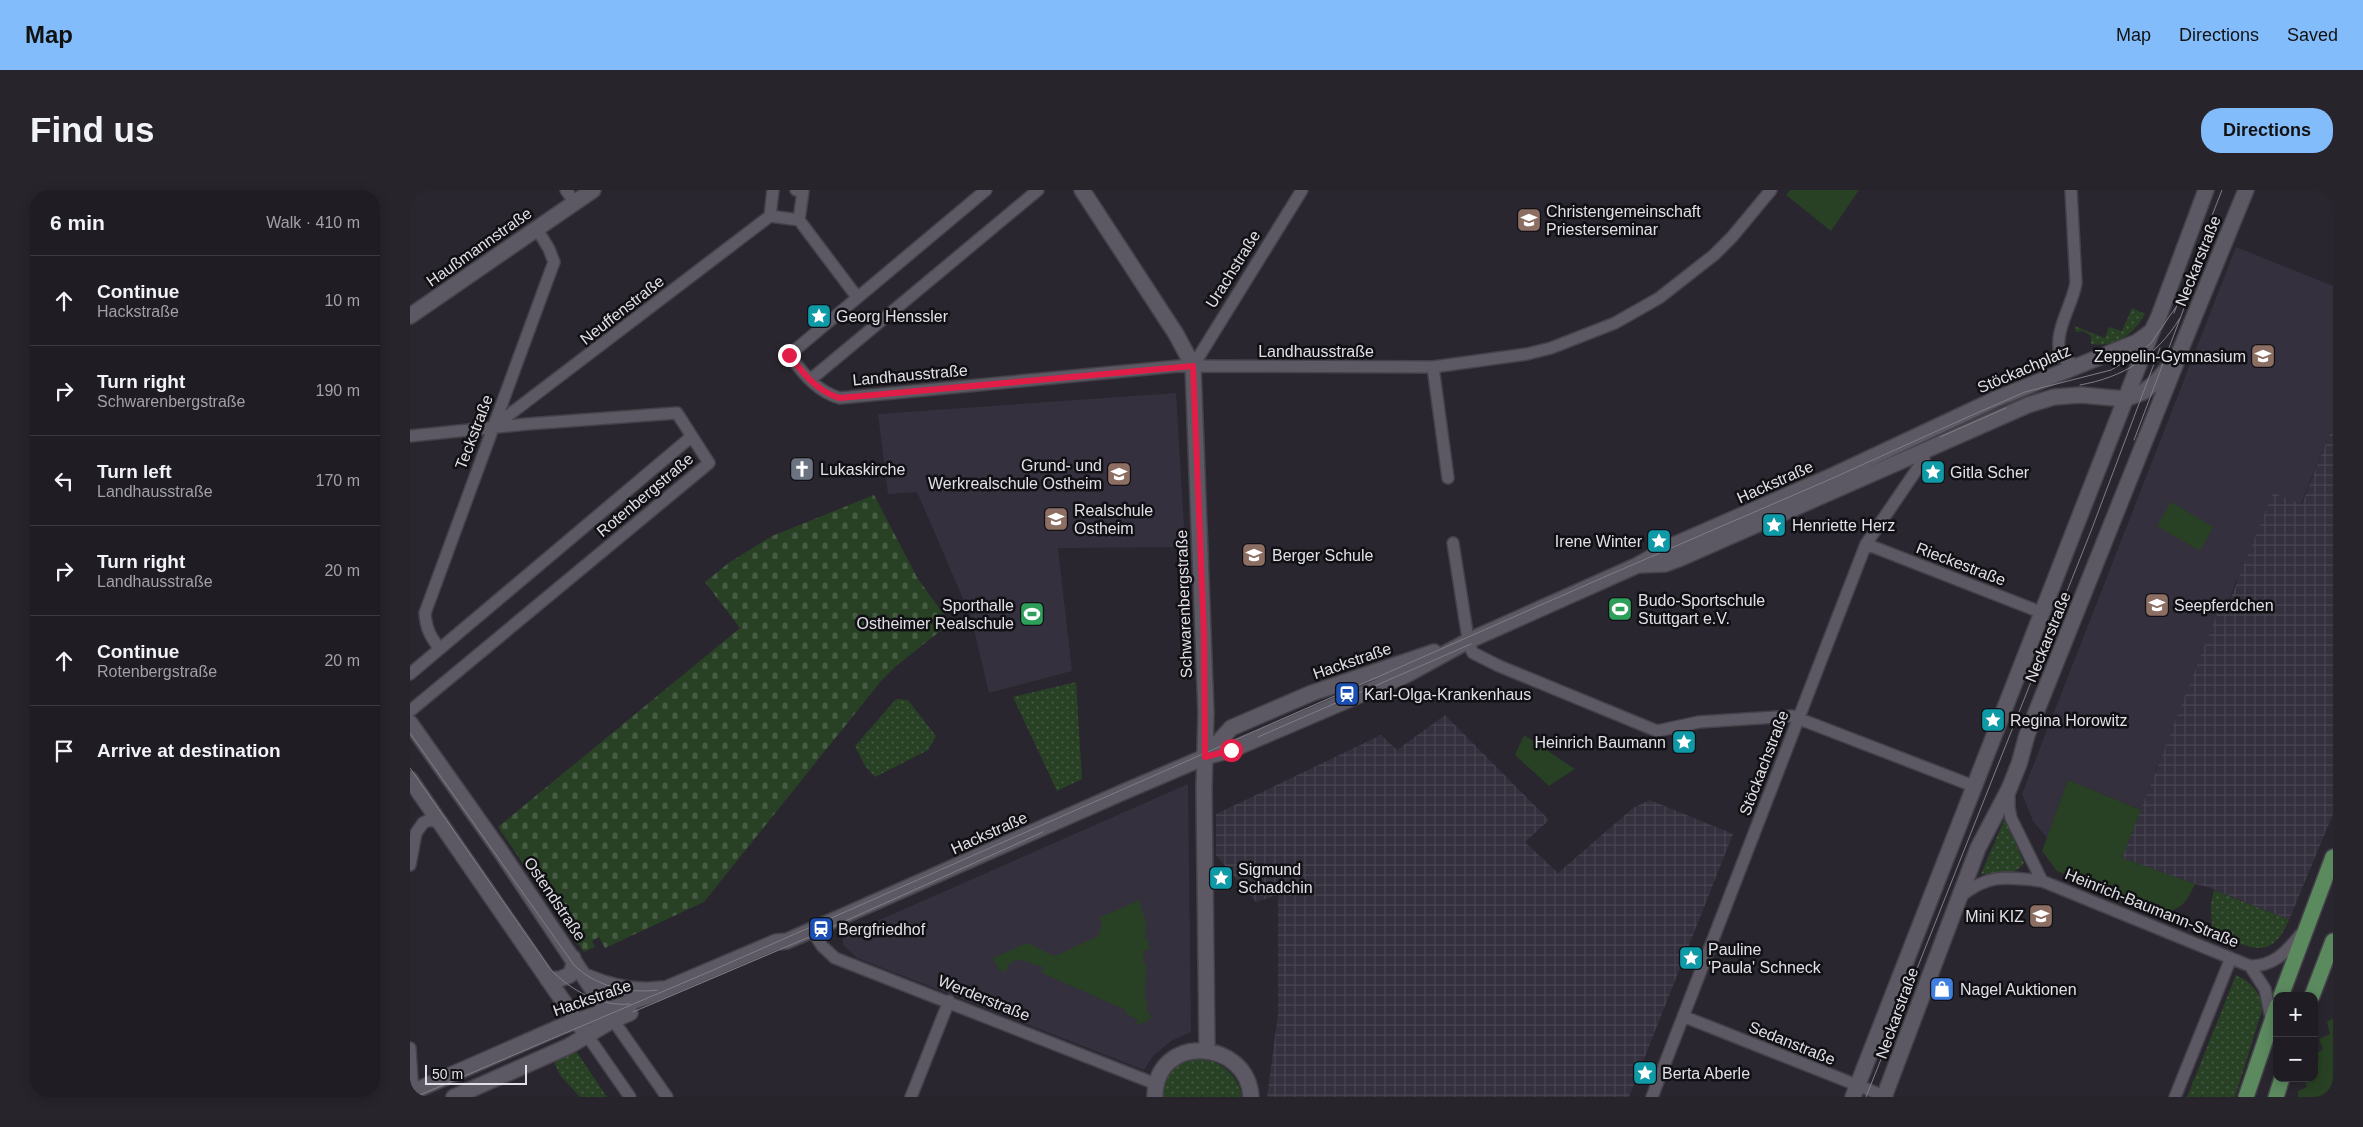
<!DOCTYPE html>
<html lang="en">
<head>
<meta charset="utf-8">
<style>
  :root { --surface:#1f1c23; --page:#27252b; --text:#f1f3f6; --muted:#a1a1a6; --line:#3c3a41; --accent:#83bcfb }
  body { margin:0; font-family:Helvetica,sans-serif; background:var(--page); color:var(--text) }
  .controls { position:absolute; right:15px; bottom:15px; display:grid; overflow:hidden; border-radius:10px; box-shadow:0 2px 12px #0003 }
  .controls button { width:45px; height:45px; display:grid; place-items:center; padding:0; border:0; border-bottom:1px solid var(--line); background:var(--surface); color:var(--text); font:25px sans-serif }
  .scale { position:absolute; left:15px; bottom:12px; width:102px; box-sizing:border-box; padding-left:5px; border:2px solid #e1e0e6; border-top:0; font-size:14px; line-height:18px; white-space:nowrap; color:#e1e0e6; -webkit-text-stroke:4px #111014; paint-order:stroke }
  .stop { position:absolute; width:15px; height:15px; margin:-11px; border:4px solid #e11d48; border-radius:50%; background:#fff }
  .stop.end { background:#e11d48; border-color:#fff; box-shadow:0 1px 5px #0008 }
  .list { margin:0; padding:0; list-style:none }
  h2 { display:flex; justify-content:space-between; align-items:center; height:65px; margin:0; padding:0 20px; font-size:21px }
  h2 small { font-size:16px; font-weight:400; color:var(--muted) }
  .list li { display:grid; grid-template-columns:32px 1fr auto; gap:15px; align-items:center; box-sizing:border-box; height:90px; padding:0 20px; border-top:1px solid var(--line) }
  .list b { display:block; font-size:19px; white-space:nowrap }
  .list p { margin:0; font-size:16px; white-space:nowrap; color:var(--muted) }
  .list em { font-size:16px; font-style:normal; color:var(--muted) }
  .icon { flex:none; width:28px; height:28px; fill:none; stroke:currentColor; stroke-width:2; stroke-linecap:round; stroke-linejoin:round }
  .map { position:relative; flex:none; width:1923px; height:907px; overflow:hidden; border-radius:20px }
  header { display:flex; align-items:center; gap:30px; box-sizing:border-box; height:70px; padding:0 25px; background:var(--accent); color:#111 }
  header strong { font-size:24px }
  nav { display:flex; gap:28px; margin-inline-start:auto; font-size:18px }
  .intro { display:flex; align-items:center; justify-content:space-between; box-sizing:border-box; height:120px; padding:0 30px }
  h1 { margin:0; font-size:35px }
  .button { padding:12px 22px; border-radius:20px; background:var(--accent); color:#111; font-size:18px; font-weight:700 }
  main { display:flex; gap:30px; padding:0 30px }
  aside { flex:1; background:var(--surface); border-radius:20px; box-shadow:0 2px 12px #0003 }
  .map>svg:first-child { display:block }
  .built { fill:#34303d }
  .industrial { fill:url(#industrial-grid) }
  .grass { fill:url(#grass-dots) }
  .cemetery { fill:url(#cemetery-stones) }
  .green { fill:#284124 }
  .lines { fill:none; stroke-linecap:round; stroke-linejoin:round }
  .minor-casing { stroke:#444149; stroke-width:14 }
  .tertiary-casing { stroke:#444149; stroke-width:18 }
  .secondary-casing { stroke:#444149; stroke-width:18 }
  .primary-casing { stroke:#444149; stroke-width:18 }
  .minor { stroke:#5c5964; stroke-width:11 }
  .tertiary { stroke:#5c5964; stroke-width:15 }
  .secondary { stroke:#5c5964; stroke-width:15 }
  .primary { stroke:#5c8a5f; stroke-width:15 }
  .tram { stroke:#7f7d85; stroke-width:1 }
  .route { stroke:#e11d48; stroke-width:6 }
  .labels { text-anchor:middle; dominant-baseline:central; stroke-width:5; stroke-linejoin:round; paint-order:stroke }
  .poi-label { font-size:16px; fill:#e1e0e6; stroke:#111014; text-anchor:start }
  .street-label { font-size:16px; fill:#e1e0e6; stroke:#111014 }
</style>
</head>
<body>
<header>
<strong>Map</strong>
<nav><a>Map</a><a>Directions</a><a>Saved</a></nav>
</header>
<div class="intro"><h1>Find us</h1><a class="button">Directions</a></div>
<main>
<aside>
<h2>6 min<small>Walk · 410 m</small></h2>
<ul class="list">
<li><svg class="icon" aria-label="ahead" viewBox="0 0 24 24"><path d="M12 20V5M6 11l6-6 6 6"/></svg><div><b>Continue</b><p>Hackstraße</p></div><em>10 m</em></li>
<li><svg class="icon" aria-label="right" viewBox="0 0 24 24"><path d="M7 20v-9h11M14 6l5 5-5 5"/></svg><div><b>Turn right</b><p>Schwarenbergstraße</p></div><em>190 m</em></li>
<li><svg class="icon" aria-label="left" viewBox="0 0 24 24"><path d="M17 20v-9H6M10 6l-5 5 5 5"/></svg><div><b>Turn left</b><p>Landhausstraße</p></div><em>170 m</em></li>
<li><svg class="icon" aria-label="right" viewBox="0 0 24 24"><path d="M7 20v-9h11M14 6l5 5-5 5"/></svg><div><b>Turn right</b><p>Landhausstraße</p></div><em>20 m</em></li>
<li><svg class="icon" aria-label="ahead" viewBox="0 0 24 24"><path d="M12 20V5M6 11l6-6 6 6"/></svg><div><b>Continue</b><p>Rotenbergstraße</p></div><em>20 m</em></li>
<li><svg class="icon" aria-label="arrive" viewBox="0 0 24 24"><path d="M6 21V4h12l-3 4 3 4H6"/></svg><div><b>Arrive at destination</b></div></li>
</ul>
</aside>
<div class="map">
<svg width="1923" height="907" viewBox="0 0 1923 907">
  <defs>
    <pattern id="industrial-grid" width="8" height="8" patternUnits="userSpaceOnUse" patternTransform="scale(1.25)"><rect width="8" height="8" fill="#34303d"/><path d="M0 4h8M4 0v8" fill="none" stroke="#474450"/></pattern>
    <pattern id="grass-dots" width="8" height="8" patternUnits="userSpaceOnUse" patternTransform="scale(1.25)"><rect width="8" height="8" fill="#284124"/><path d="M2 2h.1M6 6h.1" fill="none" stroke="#475c44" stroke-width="1.8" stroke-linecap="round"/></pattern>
    <pattern id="cemetery-stones" width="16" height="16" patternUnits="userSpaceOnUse" patternTransform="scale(1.25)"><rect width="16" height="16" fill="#284124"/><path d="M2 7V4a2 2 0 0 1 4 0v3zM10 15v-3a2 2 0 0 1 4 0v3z" fill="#475c44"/></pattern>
  </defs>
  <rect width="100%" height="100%" fill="#29262f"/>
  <path class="built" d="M1826,57L1923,96V235L1891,314L1863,304L1829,391H1826L1815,422L1746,580L1731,620L1658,590L1637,648L1623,631L1612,604Z
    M766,203L775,354L777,357L648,358L662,481L579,503L561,427L507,302L478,304L468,224Z
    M778,594L781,842L761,851L743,866L734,880L447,768L433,755V746Z"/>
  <path class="industrial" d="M1923,235V624L1879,730L1798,697L1785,694L1712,668L1807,424L1815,422L1863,303L1892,314Z
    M1035,525L1139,630L1115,652L1148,683L1223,618L1240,610L1323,644L1219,907H857L868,825V705L846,712L806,665V624L971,545L987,560Z"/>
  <path class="grass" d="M1722,118L1735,124C1723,145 1706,158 1681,154V146L1673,141L1666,142L1664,136L1695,148L1699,137L1712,141Z
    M666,492L672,589L647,601L603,507Z
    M486,509L498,510L526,546L518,560L465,587L455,576L445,556Z
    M1595,628L1614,673C1605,687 1586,684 1571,684Z
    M1804,700L1879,730C1860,775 1837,756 1802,741L1801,714Z
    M1826,785C1840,791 1850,802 1853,817L1825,907H1777Z
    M166,861L197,907H170L150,885L144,872Z
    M792,868C812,872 829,886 832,907H753C752,882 768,869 792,868Z"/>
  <path class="cemetery" d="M464,305L508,389L540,433L485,477L471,491L294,712L195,758L189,747L182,751L185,757L174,762L88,637L330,438L295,392L320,372L362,346Z"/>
  <path class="green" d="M1380,0H1449L1421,41L1376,5Z
    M1761,312L1803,337L1790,361L1747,336Z
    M1114,545L1165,579L1139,596L1105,565Z
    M1658,590L1731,620L1712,668L1785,694C1776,714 1771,719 1750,724L1647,681L1632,661Z
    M729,710L736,734L735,749H738L739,760H734L733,773L736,774L735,811L737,812V821L742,828L731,834H727L728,830L715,823L716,820L632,783L633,777L609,769L600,773L595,782L589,780L583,768L617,753L645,766L688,746L692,735L689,728Z
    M1923,828V907H1888V901L1897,897L1895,890L1904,888V872L1909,867L1907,863L1913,859L1909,849L1920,844L1917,832Z"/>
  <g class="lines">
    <defs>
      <path id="minor" d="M156,0L165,13
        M363,0L360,26L389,30
        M386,0L393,1L389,30
        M576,0L379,165C393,183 407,202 430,208L769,176L1023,177L1117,164L1141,158L1205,133L1249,108L1304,65L1322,47L1361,0
        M1661,0L1666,93C1662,117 1642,143 1651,167L1667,176
        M389,30L447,107
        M783,176L892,0
        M1023,177L1038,288
        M400,190L628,0
        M83,237L360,26
        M0,246L117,234L267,223L299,273L0,521
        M1043,353L1059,455L1063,463L1089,476L1247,541L1289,532L1382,526L1566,597
        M1456,354L1633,423
        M29,458C20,446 16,438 15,423L144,72L139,59L127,39
        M0,484L281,247
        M1599,600V617L1601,628L1632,691
        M0,675L6,643L13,633L19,630L30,632
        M1550,707C1578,683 1597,687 1632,691L1840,776C1863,776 1876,763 1890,745
        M402,740L412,756L425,768L746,894
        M1840,776L1855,799L1861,828
        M1275,827L1477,907
        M203,830L257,907
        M177,845L220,907
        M0,858L3,907
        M501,907L539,811
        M1242,907L1456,354L1514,269V261
        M1765,907L1821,768"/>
      <path id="tertiary" d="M672,0L766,144L783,176L796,523L794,599L797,859
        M0,126L183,0
        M0,533L89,659L203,830
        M0,589L173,840
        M177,787C201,797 226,803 252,799
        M138,790L150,789L160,785L164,775L163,768
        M745,907C745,842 838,849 841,907
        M1443,907L1742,141
        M1474,907L1568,658L1599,599L1609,574L1617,545L1768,168"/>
      <path id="secondary" d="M1230,375L1255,374L1271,368L1618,215L1644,207L1671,205L1715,209L1733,202L1745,193L1768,166L1836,0
        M795,567L821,538L844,528L902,503L1024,462
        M0,903L150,837L244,804L366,752L377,751L711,603L795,567L821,560L996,485L1058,451L1228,375L1259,357L1424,285L1586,209L1727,152L1742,141L1749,126L1796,0
        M44,907L159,856L203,830L220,823"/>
      <path id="primary" d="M1871,806L1923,667
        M1902,806L1923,751
        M1836,907L1867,816
        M1866,907L1872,888"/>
    </defs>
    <use href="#minor" class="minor-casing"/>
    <use href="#tertiary" class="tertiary-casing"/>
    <use href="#secondary" class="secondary-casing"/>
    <use href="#primary" class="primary-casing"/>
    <use href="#minor" class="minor"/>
    <use href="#tertiary" class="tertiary"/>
    <use href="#secondary" class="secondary"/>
    <use href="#primary" class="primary"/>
    <path class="tram" d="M1764,123L1812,0
      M1670,195C1714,187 1746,167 1770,128
      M1530,247L1596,218
      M1724,250L1779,105
      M0,543L164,775C185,796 218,804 247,800
      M848,547L1061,454
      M0,578L141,780C161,800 190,817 220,814
      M223,822L404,745L633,642
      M5,907L301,781L1192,388L1423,288L1560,226L1615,202L1701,180L1727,165L1741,153L1766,117
      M1456,907L1681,341L1750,158"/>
  </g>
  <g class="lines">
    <path class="route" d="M379,165C393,183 407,202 430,208L783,176L794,444L795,567L821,560"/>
  </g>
  <defs>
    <symbol id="university-square" viewBox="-11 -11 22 22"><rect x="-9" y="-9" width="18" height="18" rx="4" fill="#8d6e63" stroke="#111014"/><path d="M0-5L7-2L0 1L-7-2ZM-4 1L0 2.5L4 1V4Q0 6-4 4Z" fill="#fff"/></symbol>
    <symbol id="sight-square" viewBox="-11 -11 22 22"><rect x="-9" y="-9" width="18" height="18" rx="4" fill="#0f9aa8" stroke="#111014"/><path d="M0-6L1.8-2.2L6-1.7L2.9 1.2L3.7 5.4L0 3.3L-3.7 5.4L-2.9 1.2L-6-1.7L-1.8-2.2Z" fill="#fff"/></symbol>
    <symbol id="school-square" viewBox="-11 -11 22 22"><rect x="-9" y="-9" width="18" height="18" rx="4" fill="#8d6e63" stroke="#111014"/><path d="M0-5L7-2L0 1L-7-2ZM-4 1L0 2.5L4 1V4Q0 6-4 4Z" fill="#fff"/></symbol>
    <symbol id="church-square" viewBox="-11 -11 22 22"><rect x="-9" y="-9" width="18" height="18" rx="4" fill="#6b7280" stroke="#111014"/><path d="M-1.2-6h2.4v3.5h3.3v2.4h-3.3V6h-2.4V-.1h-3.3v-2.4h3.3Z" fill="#fff"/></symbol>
    <symbol id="stadium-square" viewBox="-11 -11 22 22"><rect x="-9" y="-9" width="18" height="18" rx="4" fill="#2e9e5b" stroke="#111014"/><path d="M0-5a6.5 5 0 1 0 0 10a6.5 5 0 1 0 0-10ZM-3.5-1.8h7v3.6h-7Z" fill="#fff"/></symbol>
    <symbol id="station-square" viewBox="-11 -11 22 22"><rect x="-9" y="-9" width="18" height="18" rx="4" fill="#1a4fb4" stroke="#111014"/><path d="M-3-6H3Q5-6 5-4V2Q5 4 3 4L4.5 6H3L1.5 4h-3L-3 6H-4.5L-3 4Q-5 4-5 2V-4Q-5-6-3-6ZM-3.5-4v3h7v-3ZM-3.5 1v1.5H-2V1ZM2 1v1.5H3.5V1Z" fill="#fff"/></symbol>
    <symbol id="shop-square" viewBox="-11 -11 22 22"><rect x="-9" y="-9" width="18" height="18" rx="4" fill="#3f7fe0" stroke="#111014"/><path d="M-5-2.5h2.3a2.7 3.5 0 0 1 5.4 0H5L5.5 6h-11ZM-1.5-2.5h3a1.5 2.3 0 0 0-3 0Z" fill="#fff"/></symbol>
  </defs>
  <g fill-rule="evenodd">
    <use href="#university-square" x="1105" y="16" width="28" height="28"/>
    <use href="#sight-square" x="395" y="112" width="28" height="28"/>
    <use href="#school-square" x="1839" y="152" width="28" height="28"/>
    <use href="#church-square" x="378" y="265" width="28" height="28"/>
    <use href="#sight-square" x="1509" y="268" width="28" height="28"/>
    <use href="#school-square" x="695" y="270" width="28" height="28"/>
    <use href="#school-square" x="632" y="315" width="28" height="28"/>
    <use href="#sight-square" x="1350" y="321" width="28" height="28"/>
    <use href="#sight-square" x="1235" y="337" width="28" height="28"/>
    <use href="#school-square" x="830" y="351" width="28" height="28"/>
    <use href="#school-square" x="1733" y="401" width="28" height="28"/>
    <use href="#stadium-square" x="1196" y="405" width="28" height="28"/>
    <use href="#stadium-square" x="608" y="410" width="28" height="28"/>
    <use href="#station-square" x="923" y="490" width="28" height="28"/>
    <use href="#sight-square" x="1569" y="516" width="28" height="28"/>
    <use href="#sight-square" x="1260" y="538" width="28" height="28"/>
    <use href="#sight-square" x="797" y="674" width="28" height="28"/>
    <use href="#school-square" x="1617" y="712" width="28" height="28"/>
    <use href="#station-square" x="397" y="725" width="28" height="28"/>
    <use href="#sight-square" x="1267" y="754" width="28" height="28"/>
    <use href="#shop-square" x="1518" y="785" width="28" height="28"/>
    <use href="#sight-square" x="1221" y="869" width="28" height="28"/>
  </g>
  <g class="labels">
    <g class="poi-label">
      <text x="1136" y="21">Christengemeinschaft<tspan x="1136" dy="18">Priesterseminar</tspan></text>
      <text x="426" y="126">Georg Henssler</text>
      <text x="1836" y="166" text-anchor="end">Zeppelin-Gymnasium</text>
      <text x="692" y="275" text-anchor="end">Grund- und<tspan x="692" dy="18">Werkrealschule Ostheim</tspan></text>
      <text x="410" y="279">Lukaskirche</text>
      <text x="1540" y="282">Gitla Scher</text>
      <text x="664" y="320">Realschule<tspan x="664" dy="18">Ostheim</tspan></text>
      <text x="1382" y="335">Henriette Herz</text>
      <text x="1232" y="351" text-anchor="end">Irene Winter</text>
      <text x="862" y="365">Berger Schule</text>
      <text x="1228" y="410">Budo-Sportschule<tspan x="1228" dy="18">Stuttgart e.V.</tspan></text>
      <text x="604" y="415" text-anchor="end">Sporthalle<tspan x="604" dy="18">Ostheimer Realschule</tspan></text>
      <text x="1764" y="415">Seepferdchen</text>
      <text x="954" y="504">Karl-Olga-Krankenhaus</text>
      <text x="1600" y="530">Regina Horowitz</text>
      <text x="1256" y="552" text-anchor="end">Heinrich Baumann</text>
      <text x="828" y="679">Sigmund<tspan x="828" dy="18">Schadchin</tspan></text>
      <text x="1614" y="726" text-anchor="end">Mini KIZ</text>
      <text x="428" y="739">Bergfriedhof</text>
      <text x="1298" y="759">Pauline<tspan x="1298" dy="18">'Paula' Schneck</tspan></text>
      <text x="1550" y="799">Nagel Auktionen</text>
      <text x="1252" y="883">Berta Aberle</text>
    </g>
    <g class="street-label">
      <text transform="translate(69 57) rotate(-35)">Haußmannstraße</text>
      <text transform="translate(1788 71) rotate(-68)">Neckarstraße</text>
      <text transform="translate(823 79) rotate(-58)">Urachstraße</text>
      <text transform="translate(212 120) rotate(-38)">Neuffenstraße</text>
      <text x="906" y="161">Landhausstraße</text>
      <text transform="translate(1614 179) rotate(-23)">Stöckachplatz</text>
      <text transform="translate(500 185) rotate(-5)">Landhausstraße</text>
      <text transform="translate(64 242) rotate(-69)">Teckstraße</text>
      <text transform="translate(1365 292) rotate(-24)">Hackstraße</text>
      <text transform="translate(235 305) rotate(-40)">Rotenbergstraße</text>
      <text transform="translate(1551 374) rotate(21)">Rieckestraße</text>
      <text transform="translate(774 414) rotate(-92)">Schwarenbergstraße</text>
      <text transform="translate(1638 447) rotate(-68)">Neckarstraße</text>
      <text transform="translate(942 471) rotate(-19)">Hackstraße</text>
      <text transform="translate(1354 573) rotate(-69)">Stöckachstraße</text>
      <text transform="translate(579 643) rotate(-24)">Hackstraße</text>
      <text transform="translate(145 709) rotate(56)">Ostendstraße</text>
      <text transform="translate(1742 718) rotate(22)">Heinrich-Baumann-Straße</text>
      <text transform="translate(182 808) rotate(-19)">Hackstraße</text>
      <text transform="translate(574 808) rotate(22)">Werderstraße</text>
      <text transform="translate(1487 823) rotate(-70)">Neckarstraße</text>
      <text transform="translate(1382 853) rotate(22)">Sedanstraße</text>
    </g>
  </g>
</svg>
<div class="controls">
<button>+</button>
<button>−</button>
</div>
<div class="scale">50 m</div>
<div class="stop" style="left:821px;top:560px"></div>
<div class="stop end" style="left:379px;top:165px"></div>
</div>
</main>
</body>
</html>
